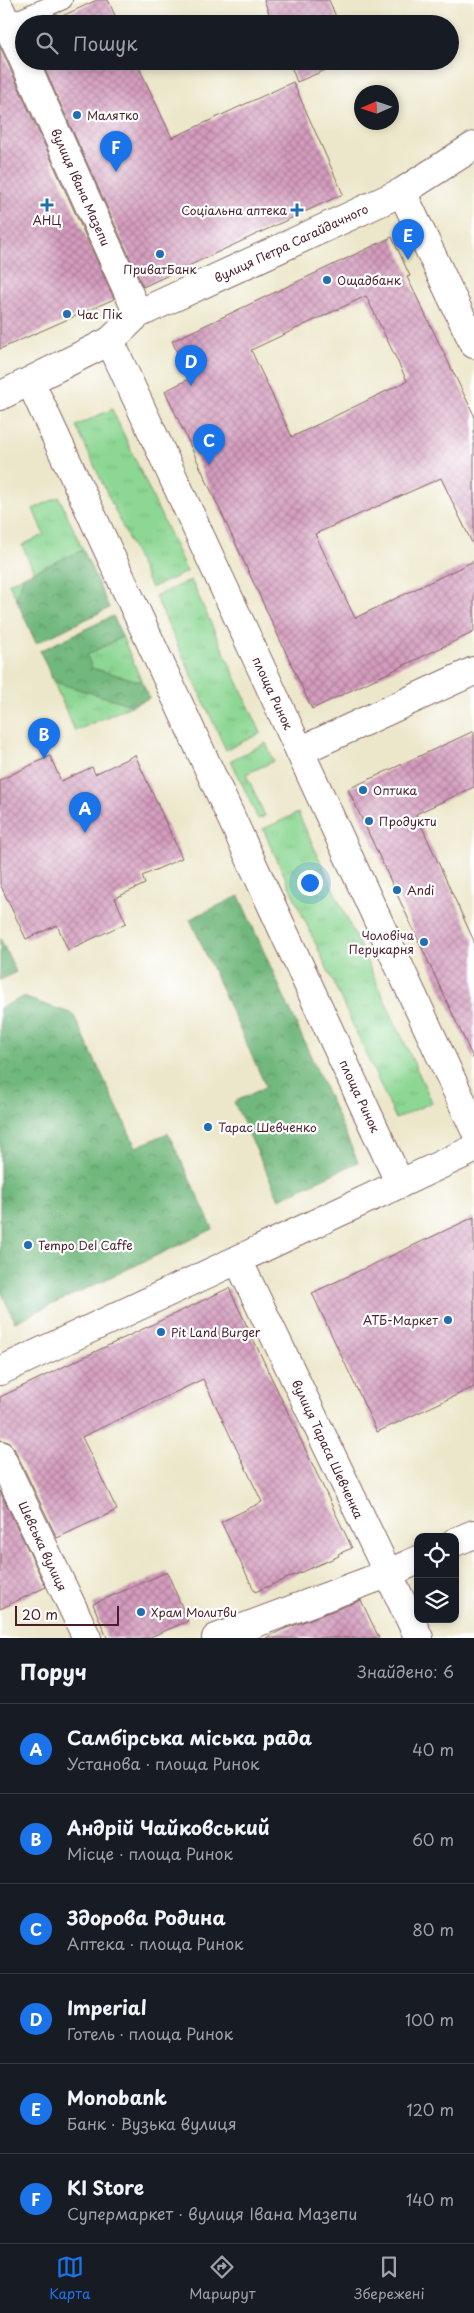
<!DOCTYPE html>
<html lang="uk">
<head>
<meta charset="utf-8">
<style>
  :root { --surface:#171b24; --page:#20242c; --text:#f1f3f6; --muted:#9ea1a6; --line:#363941; --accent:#1a73e8 }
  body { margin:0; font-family:"Playpen Sans",sans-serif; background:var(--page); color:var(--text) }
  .controls { position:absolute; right:15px; bottom:15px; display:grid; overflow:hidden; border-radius:10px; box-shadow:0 2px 8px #0003 }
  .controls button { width:45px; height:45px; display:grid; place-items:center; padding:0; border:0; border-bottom:1px solid var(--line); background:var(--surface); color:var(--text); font:25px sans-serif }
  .compass { position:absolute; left:354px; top:85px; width:45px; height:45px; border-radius:50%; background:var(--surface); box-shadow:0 2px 8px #0003; rotate:267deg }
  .scale { position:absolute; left:15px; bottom:12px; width:104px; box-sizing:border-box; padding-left:5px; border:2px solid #4a1f2b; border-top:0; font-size:14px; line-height:18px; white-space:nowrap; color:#4a1f2b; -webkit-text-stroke:4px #fff; paint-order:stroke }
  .you { position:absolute; left:309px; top:882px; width:18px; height:18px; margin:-12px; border:4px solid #fff; border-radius:50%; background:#1a73e8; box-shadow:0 0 0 8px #1a73e833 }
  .badge { display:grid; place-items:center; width:32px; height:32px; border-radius:50%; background:var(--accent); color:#fff; font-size:16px; font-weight:700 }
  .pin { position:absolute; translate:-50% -41px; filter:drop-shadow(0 1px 2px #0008) }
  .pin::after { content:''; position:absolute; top:26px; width:18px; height:15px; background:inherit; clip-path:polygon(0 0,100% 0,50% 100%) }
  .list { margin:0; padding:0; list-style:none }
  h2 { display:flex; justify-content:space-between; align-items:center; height:65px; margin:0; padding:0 20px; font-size:21px }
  h2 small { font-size:16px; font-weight:400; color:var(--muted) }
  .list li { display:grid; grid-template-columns:32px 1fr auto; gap:15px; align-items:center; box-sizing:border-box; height:90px; padding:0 20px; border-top:1px solid var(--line) }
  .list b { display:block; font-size:19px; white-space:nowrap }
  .list p { margin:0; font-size:16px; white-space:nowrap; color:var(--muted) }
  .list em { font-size:16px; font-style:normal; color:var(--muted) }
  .icon { flex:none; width:28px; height:28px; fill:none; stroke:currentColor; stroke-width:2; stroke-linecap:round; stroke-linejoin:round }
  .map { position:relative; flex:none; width:474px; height:1638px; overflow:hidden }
  .search { position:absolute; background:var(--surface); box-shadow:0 2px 8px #0003; left:15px; right:15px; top:15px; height:55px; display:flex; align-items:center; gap:12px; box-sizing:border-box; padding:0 18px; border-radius:28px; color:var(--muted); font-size:19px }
  .sheet { height:605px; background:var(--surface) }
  nav { display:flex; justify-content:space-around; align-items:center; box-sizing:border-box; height:70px; border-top:1px solid var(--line); background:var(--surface); font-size:14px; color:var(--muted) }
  nav a { display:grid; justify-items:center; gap:2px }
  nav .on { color:var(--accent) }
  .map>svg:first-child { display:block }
  .grass { fill:url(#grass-tufts); stroke:#6b7b5f }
  .forest { fill:url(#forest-crowns); stroke:#5e6c54 }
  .building { fill:url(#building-cross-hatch); fill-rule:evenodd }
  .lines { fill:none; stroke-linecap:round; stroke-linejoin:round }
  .service-casing { stroke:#836563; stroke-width:20 }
  .pedestrian-casing { stroke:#836563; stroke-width:30 }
  .minor-casing { stroke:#836563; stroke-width:30 }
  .service { stroke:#fff; stroke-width:18 }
  .pedestrian { stroke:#fff; stroke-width:28 }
  .minor { stroke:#fff; stroke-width:28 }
  .poi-dot { fill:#1f6fb2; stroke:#fff; stroke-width:2 }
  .labels { text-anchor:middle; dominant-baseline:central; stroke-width:4.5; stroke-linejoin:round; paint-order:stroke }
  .poi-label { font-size:12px; fill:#4a1f2b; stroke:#fff; text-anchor:start }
  .street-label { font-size:12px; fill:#4a1f2b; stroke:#fff }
</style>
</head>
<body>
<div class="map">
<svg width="474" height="1638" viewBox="0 0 474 1638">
  <defs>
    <pattern id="grass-tufts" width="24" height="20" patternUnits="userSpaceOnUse" patternTransform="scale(1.25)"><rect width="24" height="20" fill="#8cd793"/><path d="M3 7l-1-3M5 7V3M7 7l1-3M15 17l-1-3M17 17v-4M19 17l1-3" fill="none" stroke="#7ab87f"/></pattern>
    <pattern id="forest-crowns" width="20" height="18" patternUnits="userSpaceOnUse" patternTransform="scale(1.25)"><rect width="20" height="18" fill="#71b87d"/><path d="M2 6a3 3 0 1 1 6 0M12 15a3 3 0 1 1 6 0" fill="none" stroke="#5f9567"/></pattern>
    <pattern id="building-cross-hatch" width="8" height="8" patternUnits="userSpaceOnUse" patternTransform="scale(1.25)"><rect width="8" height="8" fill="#d49cbe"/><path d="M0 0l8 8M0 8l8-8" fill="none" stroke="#ae7f9b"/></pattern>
  </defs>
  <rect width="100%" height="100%" fill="#fff"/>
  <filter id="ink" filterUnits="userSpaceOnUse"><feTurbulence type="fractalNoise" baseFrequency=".02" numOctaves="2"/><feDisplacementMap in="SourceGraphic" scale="10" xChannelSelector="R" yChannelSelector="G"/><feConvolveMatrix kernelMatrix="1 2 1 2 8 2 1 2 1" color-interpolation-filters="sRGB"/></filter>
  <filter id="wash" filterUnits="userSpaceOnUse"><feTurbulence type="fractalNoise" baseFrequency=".0096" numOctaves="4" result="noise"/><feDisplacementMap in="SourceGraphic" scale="20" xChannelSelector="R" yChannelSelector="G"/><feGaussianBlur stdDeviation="1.12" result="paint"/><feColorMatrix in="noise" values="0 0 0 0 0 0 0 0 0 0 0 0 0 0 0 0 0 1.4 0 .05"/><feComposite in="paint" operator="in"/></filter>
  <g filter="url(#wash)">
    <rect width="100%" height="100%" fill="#ece7ca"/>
    <path class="grass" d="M112,409L187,572L151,588L76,426Z
      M59,497L109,608L36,643L9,583L34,572L22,545L44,535L33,509Z
      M191,580L261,733L226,750L155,596Z
      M113,616L149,698L75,731L40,651Z
      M266,743L274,761L246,774L265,816L258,819L231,760Z
      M298,813L432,1102L396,1119L263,829Z"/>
    <path class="forest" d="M83,550L109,608L36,643L16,598L24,576Z
      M113,616L122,637L87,655L92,668L142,682L149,698L132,705L54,682L40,651Z
      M239,896L358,1162L279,1199L234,1102L266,1087L190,919Z
      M0,938L16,972L0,980Z
      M23,997L73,1014L136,1147L168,1133L213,1229L15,1322L0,1289V1008Z"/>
    <g id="blocks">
      <path class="building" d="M97,0H108L119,24H45Z
        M264,0H329L339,24H273Z
        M0,46L114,299L0,349Z
        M41,61H136L172,138L293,82L343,194L143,287Z
        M289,61H347L297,82Z
        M392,237L410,276L407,277L474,415V547L441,478L315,534L355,618L474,561V632L312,709L165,391L189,379L172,341ZM366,296L407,381L292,437L251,350Z
        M474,731V787L416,814L474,941V1060L348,789Z
        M135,755L182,858L142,876L145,884L115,898L126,923L68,950L57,925L26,939L0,884V780L50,756L61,781L92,767L95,774Z
        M474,1217V1387L377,1432L312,1293Z
        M229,1288L352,1548L338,1554L339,1556L255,1592L221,1522L262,1502L203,1379L82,1437L117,1510L57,1538L14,1448L8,1442L0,1440V1397Z
        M0,1491L46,1587L0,1609Z
        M167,1572L188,1621L148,1638H107L93,1604Z
        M361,1600L379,1638H266L282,1630Z"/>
    </g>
  </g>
  <g filter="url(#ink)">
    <use href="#blocks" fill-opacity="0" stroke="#836563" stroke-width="1"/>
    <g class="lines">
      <defs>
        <path id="service" d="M7,24L63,0"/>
        <path id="pedestrian" d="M30,381L400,1184
          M0,396L110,341L474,1128
          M0,1371L474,1149"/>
        <path id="minor" d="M0,9L24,61
          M24,61L138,314
          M402,192L474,344
          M110,341L138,314L402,192L474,146
          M300,751L474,671
          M238,1260L419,1638
          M0,1455L87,1638
          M455,1542L474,1534
          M216,1638L387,1574L418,1560"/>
      </defs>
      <use href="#service" class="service-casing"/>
      <use href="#pedestrian" class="pedestrian-casing"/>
      <use href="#minor" class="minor-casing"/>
      <use href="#service" class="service"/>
      <use href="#pedestrian" class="pedestrian"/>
      <use href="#minor" class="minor"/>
    </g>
  </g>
  <g class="poi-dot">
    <circle cx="77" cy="115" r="5"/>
    <path d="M44.5 197.5h5v5h5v5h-5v5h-5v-5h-5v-5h5z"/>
    <path d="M294.5 202.5h5v5h5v5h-5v5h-5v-5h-5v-5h5z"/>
    <circle cx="160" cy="254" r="5"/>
    <circle cx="327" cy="280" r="5"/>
    <circle cx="67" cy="314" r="5"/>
    <circle cx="363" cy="790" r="5"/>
    <circle cx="369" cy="821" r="5"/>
    <circle cx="397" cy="890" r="5"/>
    <circle cx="424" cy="942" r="5"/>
    <circle cx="208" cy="1127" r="5"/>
    <circle cx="28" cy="1245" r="5"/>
    <circle cx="448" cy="1320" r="5"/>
    <circle cx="161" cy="1332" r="5"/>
    <circle cx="141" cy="1612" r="5"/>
  </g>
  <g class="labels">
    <g class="poi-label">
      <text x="87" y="115">Малятко</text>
      <text x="287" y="210" text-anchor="end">Соціальна аптека</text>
      <text x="47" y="220" text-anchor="middle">АНЦ</text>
      <text x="160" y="269" text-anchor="middle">ПриватБанк</text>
      <text x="337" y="280">Ощадбанк</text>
      <text x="77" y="314">Час Пік</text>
      <text x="373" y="790">Оптика</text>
      <text x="379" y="821">Продукти</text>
      <text x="407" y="890">Andi</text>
      <text x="414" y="935" text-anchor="end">Чоловіча<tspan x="414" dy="14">Перукарня</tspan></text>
      <text x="218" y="1127">Тарас Шевченко</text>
      <text x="38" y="1245">Tempo Del Caffe</text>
      <text x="438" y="1320" text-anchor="end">АТБ-Маркет</text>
      <text x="171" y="1332">Pit Land Burger</text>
      <text x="151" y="1612">Храм Молитви</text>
    </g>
    <g class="street-label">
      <text transform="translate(81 187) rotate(66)">вулиця Івана Мазепи</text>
      <text transform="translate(291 243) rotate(-25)">вулиця Петра Сагайдачного</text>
      <text transform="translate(273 693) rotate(65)">площа Ринок</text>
      <text transform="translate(360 1096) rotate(65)">площа Ринок</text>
      <text transform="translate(328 1449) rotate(65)">вулиця Тараса Шевченка</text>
      <text transform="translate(43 1546) rotate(65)">Шевська вулиця</text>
    </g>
  </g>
</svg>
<div class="controls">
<button><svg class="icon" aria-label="locate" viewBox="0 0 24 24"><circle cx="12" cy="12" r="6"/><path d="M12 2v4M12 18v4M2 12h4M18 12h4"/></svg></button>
<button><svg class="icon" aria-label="layers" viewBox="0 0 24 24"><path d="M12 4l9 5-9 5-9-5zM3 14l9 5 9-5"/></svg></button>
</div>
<svg class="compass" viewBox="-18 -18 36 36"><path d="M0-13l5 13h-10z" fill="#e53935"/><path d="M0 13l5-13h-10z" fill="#9ea1a6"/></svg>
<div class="scale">20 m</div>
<div class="you"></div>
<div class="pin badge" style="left:85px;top:833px">A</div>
<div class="pin badge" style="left:44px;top:759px">B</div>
<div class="pin badge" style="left:209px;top:465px">C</div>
<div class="pin badge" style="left:191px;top:386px">D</div>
<div class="pin badge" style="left:408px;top:260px">E</div>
<div class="pin badge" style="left:116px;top:172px">F</div>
<div class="search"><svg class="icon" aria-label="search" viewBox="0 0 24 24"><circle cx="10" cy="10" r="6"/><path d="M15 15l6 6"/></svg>Пошук</div>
</div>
<section class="sheet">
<h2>Поруч<small>Знайдено: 6</small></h2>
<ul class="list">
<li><span class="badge">A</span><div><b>Самбірська міська рада</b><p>Установа · площа Ринок</p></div><em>40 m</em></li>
<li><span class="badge">B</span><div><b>Андрій Чайковський</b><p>Місце · площа Ринок</p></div><em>60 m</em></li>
<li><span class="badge">C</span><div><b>Здорова Родина</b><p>Аптека · площа Ринок</p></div><em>80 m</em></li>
<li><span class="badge">D</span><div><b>Imperial</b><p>Готель · площа Ринок</p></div><em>100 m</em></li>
<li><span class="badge">E</span><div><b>Monobank</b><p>Банк · Вузька вулиця</p></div><em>120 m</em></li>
<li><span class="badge">F</span><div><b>KI Store</b><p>Супермаркет · вулиця Івана Мазепи</p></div><em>140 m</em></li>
</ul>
</section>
<nav>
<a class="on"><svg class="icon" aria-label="map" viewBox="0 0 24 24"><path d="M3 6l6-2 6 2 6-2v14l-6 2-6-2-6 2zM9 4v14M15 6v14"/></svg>Карта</a>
<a><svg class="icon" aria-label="directions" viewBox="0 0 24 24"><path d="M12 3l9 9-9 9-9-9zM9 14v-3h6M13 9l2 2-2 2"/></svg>Маршрут</a>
<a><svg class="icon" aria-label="saved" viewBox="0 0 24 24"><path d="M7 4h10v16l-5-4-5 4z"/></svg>Збережені</a>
</nav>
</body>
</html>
